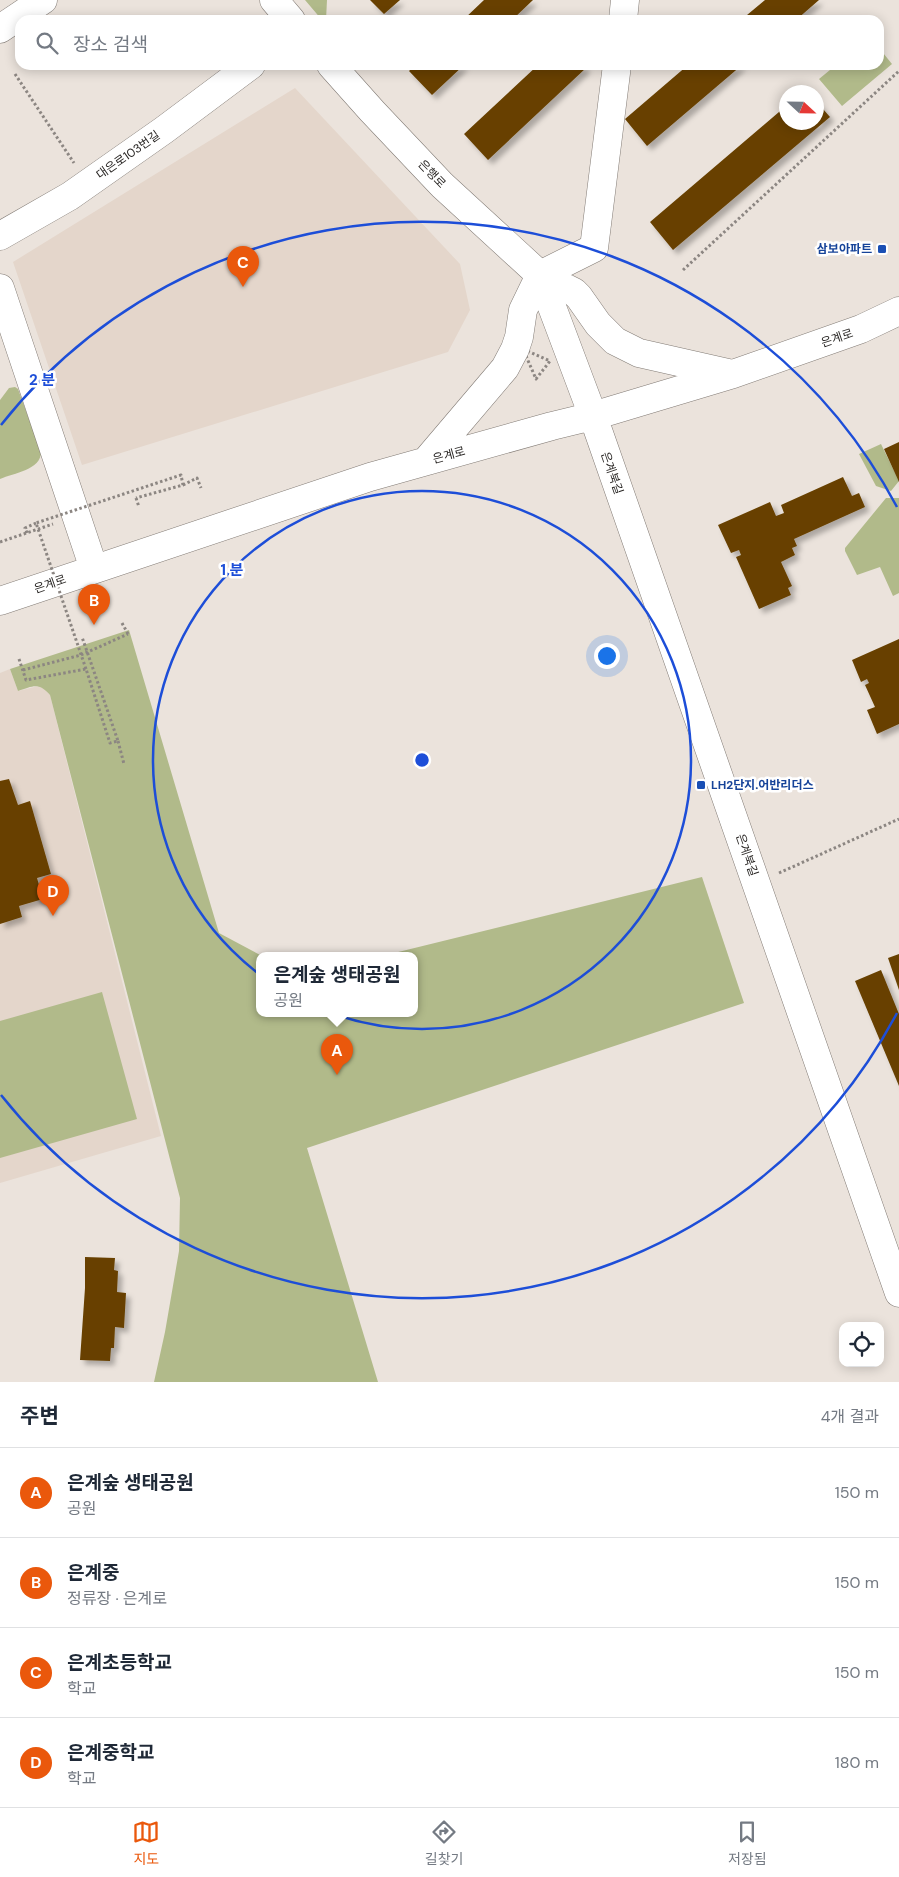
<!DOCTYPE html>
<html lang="ko">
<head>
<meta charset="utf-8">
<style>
  :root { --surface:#fff; --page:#f2f2f3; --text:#1f2937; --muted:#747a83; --line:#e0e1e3; --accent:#ea580c }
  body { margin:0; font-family:"DM Sans","Noto Sans KR",sans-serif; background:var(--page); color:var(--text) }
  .controls { position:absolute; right:15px; bottom:15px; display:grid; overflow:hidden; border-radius:10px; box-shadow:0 2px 12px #0003 }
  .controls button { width:45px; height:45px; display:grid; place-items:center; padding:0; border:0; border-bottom:1px solid var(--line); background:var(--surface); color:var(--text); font:25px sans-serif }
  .compass { position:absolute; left:779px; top:85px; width:45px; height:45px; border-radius:50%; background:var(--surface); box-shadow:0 2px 12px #0003; rotate:112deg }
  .you { position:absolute; left:606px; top:655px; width:18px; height:18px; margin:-12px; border:4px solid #fff; border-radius:50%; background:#1a73e8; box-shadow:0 0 0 8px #1a73e833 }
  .badge { display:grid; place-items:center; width:32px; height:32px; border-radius:50%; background:var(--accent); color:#fff; font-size:16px; font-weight:700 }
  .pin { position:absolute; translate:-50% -41px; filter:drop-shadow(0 1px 2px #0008) }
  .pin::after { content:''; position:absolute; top:26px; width:18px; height:15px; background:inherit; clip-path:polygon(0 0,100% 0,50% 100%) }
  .popup { position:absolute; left:256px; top:952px; width:162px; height:65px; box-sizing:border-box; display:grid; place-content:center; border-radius:10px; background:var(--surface); filter:drop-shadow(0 1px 4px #0005); font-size:16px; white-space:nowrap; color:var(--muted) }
  .popup b { font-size:19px; color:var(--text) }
  .popup::after { content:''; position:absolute; left:50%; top:100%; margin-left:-10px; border:10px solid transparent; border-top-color:var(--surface) }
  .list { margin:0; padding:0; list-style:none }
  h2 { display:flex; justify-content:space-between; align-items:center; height:65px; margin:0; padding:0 20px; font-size:21px }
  h2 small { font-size:16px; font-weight:400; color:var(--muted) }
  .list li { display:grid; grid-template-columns:32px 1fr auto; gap:15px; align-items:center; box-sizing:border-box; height:90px; padding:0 20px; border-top:1px solid var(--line) }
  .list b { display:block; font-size:19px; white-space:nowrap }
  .list p { margin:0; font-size:16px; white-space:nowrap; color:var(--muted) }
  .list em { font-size:16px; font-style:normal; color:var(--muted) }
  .icon { flex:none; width:28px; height:28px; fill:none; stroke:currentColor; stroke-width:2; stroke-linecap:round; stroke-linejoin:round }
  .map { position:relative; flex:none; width:899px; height:1382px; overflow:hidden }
  .search { position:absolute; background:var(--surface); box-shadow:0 2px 12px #0003; left:15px; right:15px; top:15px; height:55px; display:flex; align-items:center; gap:12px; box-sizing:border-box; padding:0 18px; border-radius:15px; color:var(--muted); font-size:19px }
  .sheet { height:425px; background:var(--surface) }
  nav { display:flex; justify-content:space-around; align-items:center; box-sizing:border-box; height:70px; border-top:1px solid var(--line); background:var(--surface); font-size:14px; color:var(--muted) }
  nav a { display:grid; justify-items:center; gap:2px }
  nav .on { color:var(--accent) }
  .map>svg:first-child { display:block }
  .built { fill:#e4d6cb }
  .green { fill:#b1ba8a }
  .building { fill:#674106; filter:url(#shadow) }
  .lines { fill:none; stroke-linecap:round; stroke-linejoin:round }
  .minor-casing { stroke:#827b75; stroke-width:29 }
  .path { stroke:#8c8682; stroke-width:3; stroke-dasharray:2.5 2.5; stroke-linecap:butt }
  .minor { stroke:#fff; stroke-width:28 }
  .path-bridge { stroke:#8c8682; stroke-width:3; stroke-dasharray:2.5 2.5; stroke-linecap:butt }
  .ring { fill:none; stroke:#1d4ed8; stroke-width:2.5 }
  .transit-dot { fill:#1a4fb4; stroke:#fff; stroke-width:2 }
  .labels { text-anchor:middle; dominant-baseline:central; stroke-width:5; stroke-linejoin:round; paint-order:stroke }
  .street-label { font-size:12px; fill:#2a2725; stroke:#fff }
  .transit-label { font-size:12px; font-weight:bold; fill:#164399; stroke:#fff; text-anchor:end }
  .centre { fill:#1d4ed8; stroke:#fff; stroke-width:2.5 }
  .ring-label { font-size:15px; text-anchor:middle; font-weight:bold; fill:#1d4ed8; stroke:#fff; stroke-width:5; stroke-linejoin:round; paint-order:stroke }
</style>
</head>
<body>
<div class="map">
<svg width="899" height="1382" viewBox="0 0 899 1382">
  <defs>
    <filter id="shadow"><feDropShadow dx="4.5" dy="4.5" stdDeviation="2.5" flood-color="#0004"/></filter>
  </defs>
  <rect width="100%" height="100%" fill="#ebe3dc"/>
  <path class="built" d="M295,88L460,264L470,310L448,352L82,465L13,262Z
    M10,669L18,691L38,686L44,688L50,695L161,1136L0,1183V673Z"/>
  <path class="green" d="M305,0H327L326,20H322Z
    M879,48L892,64L842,106L819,79L836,65H879Z
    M15,387L18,389L41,452C41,470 14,473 0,479V400L9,388Z
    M881,444L899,481L891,491L876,486L859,454Z
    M886,498H899V593L893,596L880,567L857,575L845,551V548Z
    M129,630L219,933L262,956H260V1014H414V956H382L702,877L744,1003L307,1148L378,1382H154L165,1332L179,1251L180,1198L50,695C39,682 33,686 18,691L10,669Z
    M102,992L137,1119L0,1158V1021Z"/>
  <path class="building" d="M370,0H400L384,14Z
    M484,0H533L512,20H463Z
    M765,0H819L796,20H741Z
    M415,65H464L432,95L409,71Z
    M538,65H583L586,68L488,160L464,134Z
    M688,65H742L647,146L625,119Z
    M816,101L830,117L673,250L650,222L786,106V122H816Z
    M899,442V482L884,449Z
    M843,477L852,496L859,493L865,507L794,539L797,546L792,548L795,555L781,562L792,586L788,588L791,595L759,609L736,557L741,555L739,550L731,553L718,525L770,502L776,516L784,513L781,505Z
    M899,639V724L877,734L867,710L875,707L865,685L869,683L867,679L861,682L852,660Z
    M9,779L18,805L30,801L51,874L37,878L43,899L19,906L22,917L0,924V781Z
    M899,954V990L888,958Z
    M881,970L899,1014V1086L855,981Z
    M85,1257L115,1258L114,1270L118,1271L117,1292L126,1293L124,1328L115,1327L114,1348H111L110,1361L80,1360L85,1288Z"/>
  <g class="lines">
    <defs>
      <path id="minor" d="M274,0L291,20
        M623,20L625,0
        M0,29L43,0
        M331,65L372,111L442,185L540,275L574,292L579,297L598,324L615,341L639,353L732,374
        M0,236L70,196L164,130L251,65
        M540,275L593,416L899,1293
        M0,288L94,569
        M426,461L505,368L515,349L519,337L523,310L540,275L594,248L617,65
        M0,601L370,477L552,426L593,416L733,374L861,329L899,311"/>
    </defs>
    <use href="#minor" class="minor-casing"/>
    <path class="path" d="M15,74L74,163
      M683,270L899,71
      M523,349L550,361L536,379Z
      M183,485L197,478L201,488
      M136,498L139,507
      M27,533L25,528L36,523
      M0,542L53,524
      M122,623L128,634
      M19,659L26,680L86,669L110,743L118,741L82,637
      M23,670L81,655
      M118,741L124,764
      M779,873L899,819"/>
    <use href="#minor" class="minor"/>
    <path class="path-bridge" d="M81,655L128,634
      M86,669L36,523L181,475L183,485L136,498"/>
  </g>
  <g class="ring">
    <circle cx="422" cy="760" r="269"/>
    <path d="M897 1013A538 538 0 0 1 1 1095M1 425A538 538 0 0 1 897 507"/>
  </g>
  <g class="transit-dot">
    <rect x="877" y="244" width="10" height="10" rx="2.5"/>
    <rect x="696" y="780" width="10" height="10" rx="2.5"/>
  </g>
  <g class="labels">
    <g class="street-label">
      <text transform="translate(128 155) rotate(-35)">대은로103번길</text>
      <text transform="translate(432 174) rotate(46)">은행로</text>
      <text transform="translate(837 338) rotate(-19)">은계로</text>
      <text transform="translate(449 455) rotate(-15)">은계로</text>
      <text transform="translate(612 473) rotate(71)">은계북길</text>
      <text transform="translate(50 584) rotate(-19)">은계로</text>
      <text transform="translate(747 855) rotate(71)">은계북길</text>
    </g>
    <g class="transit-label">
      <text x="872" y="249">삼보아파트</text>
      <text x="711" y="785" text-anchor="start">LH2단지.어반리더스</text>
    </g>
  </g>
  <circle cx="422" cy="760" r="8" class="centre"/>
  <g class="ring-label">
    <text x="42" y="385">2 분</text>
    <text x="232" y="575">1 분</text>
  </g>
</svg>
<div class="controls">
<button><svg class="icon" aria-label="locate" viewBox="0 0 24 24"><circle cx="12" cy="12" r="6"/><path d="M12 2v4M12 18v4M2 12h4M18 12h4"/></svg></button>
</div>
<svg class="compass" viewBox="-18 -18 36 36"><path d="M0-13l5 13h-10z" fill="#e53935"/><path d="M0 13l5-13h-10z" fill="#747a83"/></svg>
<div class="you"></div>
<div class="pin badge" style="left:337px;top:1075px">A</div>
<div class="popup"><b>은계숲 생태공원</b>공원</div>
<div class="pin badge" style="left:94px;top:625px">B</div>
<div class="pin badge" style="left:243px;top:287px">C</div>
<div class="pin badge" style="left:53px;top:916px">D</div>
<div class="search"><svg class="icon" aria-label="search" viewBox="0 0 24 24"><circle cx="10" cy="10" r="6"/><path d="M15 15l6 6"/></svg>장소 검색</div>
</div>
<section class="sheet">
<h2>주변<small>4개 결과</small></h2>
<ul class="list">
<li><span class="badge">A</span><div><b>은계숲 생태공원</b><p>공원</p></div><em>150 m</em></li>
<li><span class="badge">B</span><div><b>은계중</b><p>정류장 · 은계로</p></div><em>150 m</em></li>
<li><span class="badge">C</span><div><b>은계초등학교</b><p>학교</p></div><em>150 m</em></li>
<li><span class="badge">D</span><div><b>은계중학교</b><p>학교</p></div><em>180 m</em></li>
</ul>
</section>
<nav>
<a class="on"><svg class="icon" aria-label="map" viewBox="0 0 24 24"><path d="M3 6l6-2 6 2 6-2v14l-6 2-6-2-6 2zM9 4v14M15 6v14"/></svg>지도</a>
<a><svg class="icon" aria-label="directions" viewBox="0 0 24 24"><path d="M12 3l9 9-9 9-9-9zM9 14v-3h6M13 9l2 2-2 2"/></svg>길찾기</a>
<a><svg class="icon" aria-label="saved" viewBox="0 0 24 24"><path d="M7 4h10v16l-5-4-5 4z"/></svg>저장됨</a>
</nav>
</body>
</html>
